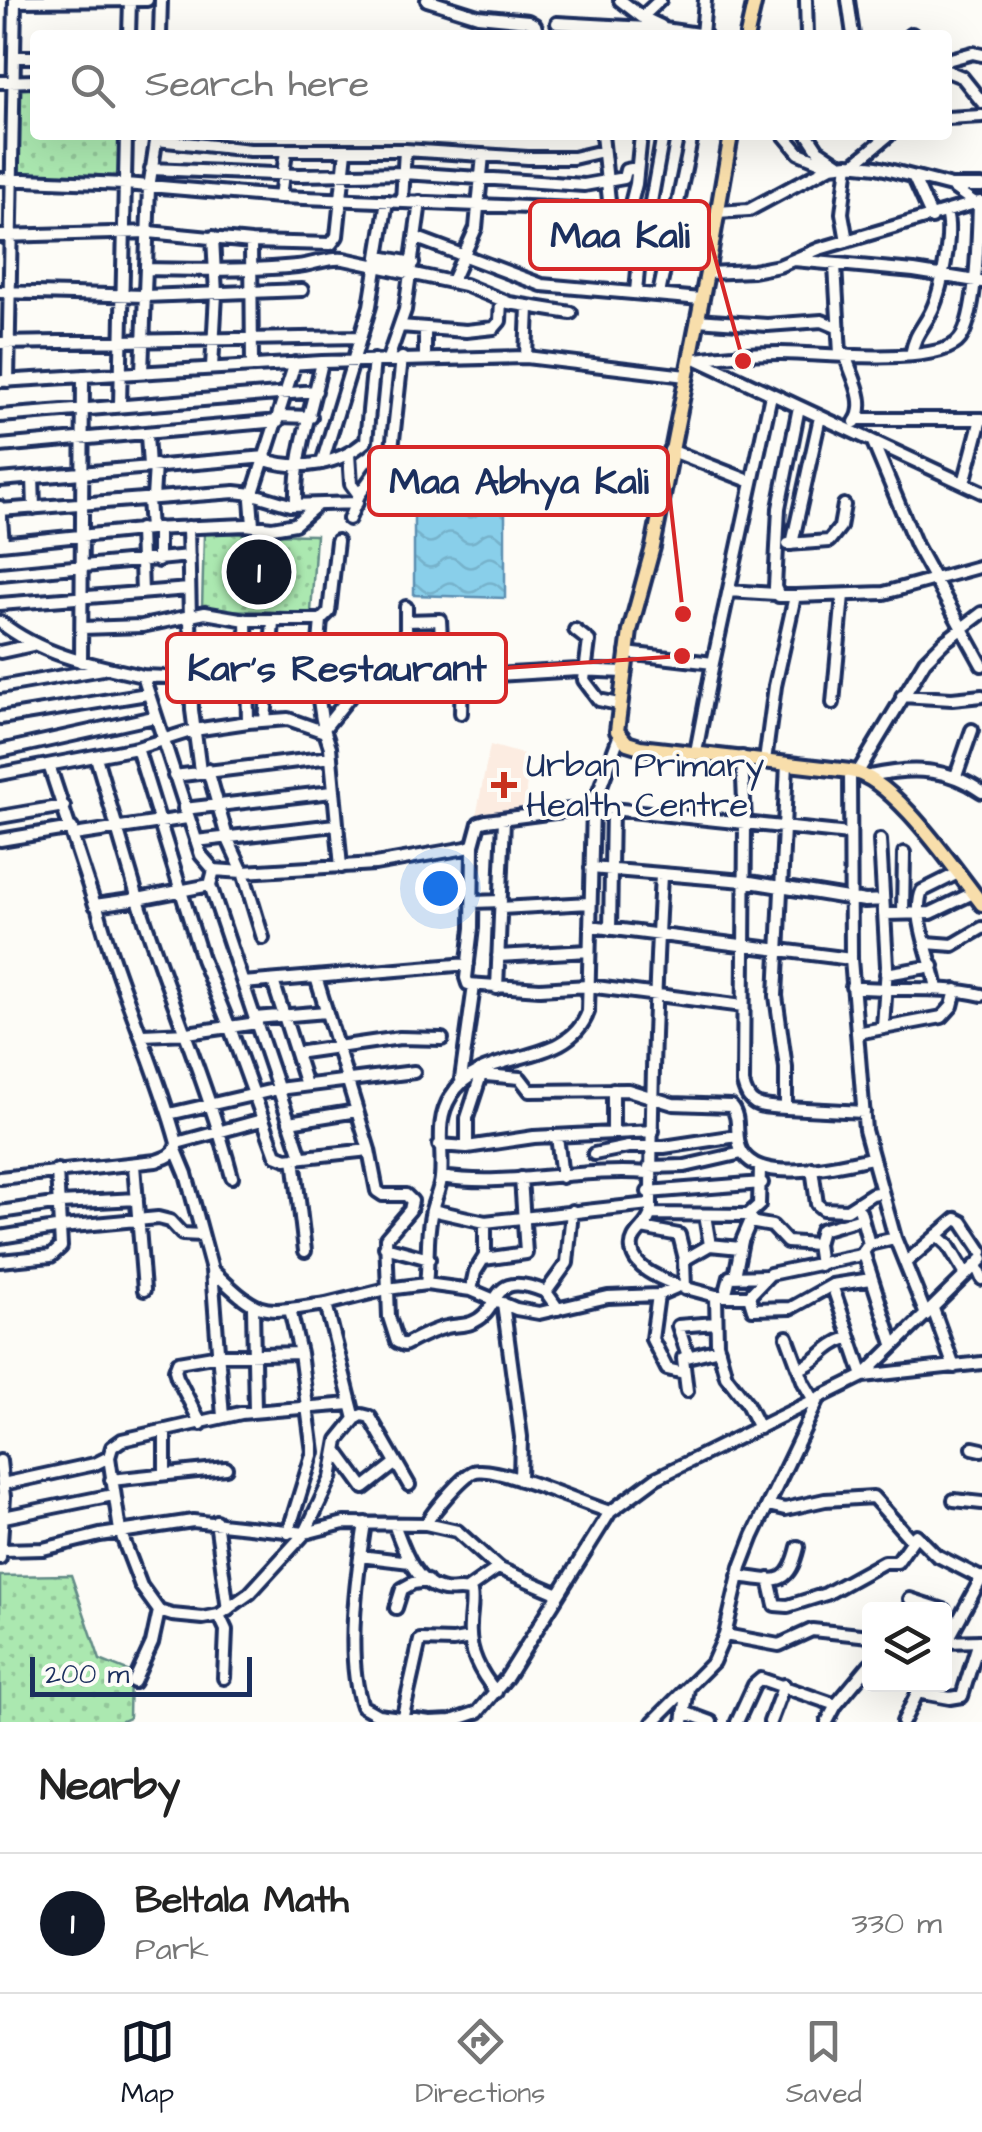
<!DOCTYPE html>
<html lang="en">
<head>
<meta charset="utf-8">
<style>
  :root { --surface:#fff; --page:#f6f6f6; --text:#222; --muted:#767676; --line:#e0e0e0; --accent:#111827 }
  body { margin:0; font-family:"Architects Daughter",sans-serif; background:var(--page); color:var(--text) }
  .controls { position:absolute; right:30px; bottom:30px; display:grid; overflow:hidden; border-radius:10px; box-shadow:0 10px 40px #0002 }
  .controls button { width:90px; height:90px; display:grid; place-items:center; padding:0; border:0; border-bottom:2px solid var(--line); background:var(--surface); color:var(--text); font:50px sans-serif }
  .scale { position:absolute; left:30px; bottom:25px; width:222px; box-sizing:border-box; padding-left:10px; border:5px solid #1b2f5e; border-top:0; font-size:28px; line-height:35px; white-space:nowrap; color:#1b2f5e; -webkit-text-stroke:8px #fdfcf7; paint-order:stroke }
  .you { position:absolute; left:440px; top:888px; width:35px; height:35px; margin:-25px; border:8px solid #fff; border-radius:50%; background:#1a73e8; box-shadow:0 0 0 15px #1a73e833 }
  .badge { display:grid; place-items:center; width:65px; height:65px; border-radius:50%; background:var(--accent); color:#fff; font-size:32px; font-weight:700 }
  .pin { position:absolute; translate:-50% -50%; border:5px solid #fff; box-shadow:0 2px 10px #0006 }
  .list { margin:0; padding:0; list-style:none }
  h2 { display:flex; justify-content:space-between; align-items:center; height:130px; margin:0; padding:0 40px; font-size:42px }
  h2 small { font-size:32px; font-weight:400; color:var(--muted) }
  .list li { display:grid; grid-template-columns:65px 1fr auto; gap:30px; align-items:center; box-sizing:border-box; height:140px; padding:0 40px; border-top:2px solid var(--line) }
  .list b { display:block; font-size:38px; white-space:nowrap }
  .list p { margin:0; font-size:32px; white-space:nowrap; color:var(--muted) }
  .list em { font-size:32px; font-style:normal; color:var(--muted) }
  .icon { flex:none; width:55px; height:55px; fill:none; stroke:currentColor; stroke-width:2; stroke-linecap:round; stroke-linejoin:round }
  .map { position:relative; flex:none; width:982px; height:1722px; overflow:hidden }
  .search { position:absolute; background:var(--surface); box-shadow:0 10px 40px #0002; left:30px; right:30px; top:30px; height:110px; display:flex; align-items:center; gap:25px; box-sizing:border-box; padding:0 35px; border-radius:10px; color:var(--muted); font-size:38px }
  .sheet { height:270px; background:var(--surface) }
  nav { display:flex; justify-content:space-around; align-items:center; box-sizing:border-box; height:140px; border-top:2px solid var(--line); background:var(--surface); font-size:28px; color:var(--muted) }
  nav a { display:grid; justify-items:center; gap:5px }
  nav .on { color:var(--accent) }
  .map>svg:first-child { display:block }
  .built { fill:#fcece1 }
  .park { fill:url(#park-dots); stroke:#638c87; stroke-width:2.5 }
  .water { fill:url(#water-waves); stroke:#5d8fb2; stroke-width:2.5 }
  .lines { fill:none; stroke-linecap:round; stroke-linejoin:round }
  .minor-casing { stroke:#1b2f5e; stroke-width:18 }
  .major-casing { stroke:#1b2f5e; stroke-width:20 }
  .minor { stroke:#fdfcf7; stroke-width:10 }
  .major { stroke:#f8deab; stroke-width:12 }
  .poi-dot { fill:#c8321e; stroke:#fdfcf7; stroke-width:4 }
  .labels { text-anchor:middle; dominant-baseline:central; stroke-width:8; stroke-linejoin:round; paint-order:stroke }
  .poi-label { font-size:35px; fill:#1b2f5e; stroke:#fdfcf7; text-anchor:start }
  .leader { fill:none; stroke:#d62828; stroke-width:4 }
  .callout-dot { fill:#d62828; stroke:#fdfcf7; stroke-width:4 }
  .callout { fill:#fdfcf7; stroke:#d62828; stroke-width:4 }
  .callout-label { font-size:38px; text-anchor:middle; font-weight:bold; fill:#1b2f5e }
</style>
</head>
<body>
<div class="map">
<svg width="982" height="1722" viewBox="0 0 982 1722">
  <defs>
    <pattern id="park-dots" width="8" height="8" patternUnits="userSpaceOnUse" patternTransform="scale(2.5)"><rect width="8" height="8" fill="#abe8b0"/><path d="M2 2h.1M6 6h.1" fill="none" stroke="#93c79a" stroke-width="1.8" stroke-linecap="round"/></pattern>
    <pattern id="water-waves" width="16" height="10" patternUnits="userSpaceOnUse" patternTransform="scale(2.5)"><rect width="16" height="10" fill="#89cfea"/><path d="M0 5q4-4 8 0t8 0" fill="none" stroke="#76b2cb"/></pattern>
  </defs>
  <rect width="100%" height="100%" fill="#fdfcf7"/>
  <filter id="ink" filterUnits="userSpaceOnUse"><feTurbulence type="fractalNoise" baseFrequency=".01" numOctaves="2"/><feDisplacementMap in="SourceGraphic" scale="20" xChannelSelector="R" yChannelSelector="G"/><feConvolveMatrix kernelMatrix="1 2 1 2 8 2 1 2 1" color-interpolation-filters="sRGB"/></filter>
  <g filter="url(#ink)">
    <path class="built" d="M490,745L529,756L524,814L475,822Z"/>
    <path class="park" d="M35,81V135H126L125,184L13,179L14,82Z
      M204,533L316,535L311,613L202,609Z
      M71,1575L100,1660L130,1672L129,1718L120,1722H0V1576Z"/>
    <path class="water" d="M505,502V598L414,595V504Z"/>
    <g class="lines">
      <defs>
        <path id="minor" d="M427,0L478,16L528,21L535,25L538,35
          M620,0L642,17L661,26
          M806,0L807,35
          M848,0L853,35
          M15,1L147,0
          M642,17L660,0
          M557,23L664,29L705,35
          M129,35L130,0
          M160,35L161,0
          M702,35L705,0
          M910,35L912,34
          M14,57H35
          M947,60L973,53L982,55
          M947,71L962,77L982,102
          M0,82L35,81
          M947,118L982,116
          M602,135L610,210
          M784,135L799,153L831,166
          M808,135L818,150L839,164
          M157,140L250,150H405L528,158H573L603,151
          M854,164L889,135
          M151,169L299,175L404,173L584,185L624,178L626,170L637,168
          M914,178L932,218
          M0,179L125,184L280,197L627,211L716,219
          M952,186H982
          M280,197L286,151
          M402,201L405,150
          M717,212L749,210L831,166L848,164L877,167L951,186L975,203L981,202
          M649,213L663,135
          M0,236L149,232L251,242L331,244L337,236L346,151
          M417,238L542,285L701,299
          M847,241L842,213L848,164
          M251,242L252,365
          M379,257L413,263
          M794,260L914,271L982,282
          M835,265L840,354
          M147,269C197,270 247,271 297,266C313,265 327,257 344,259L465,285L509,303L571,313
          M707,273L753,271L779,266L819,249L975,203
          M452,281L476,228L483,155
          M0,292L145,296L302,290
          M636,292L638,270L626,223L636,184L641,135
          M659,294L692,135
          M697,320L767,325L822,321L839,328
          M400,326L466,331L494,328L500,321L501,300
          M425,328V358
          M0,343L360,337
          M845,354C851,375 869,403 855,422
          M911,355C915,334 921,331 930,314C941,294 953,234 946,213
          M526,357L528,307
          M388,359L405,310L420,202
          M697,359C725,355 752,353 781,353C816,353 940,367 960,339C977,316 978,233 979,203
          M697,359L982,492
          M212,367L216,294L213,237
          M142,372L149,188L157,135
          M0,381L322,362L526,357L686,376
          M8,381L15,0
          M120,405L126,135
          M0,416L316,391
          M279,416L311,417
          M858,419H982
          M147,435L149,466
          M873,442L916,545L982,665
          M0,446L278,421
          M670,450L752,482
          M349,454L351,484L359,495
          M265,460C299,471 339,465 366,441L374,360
          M322,463L370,306L387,201
          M33,477L34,508
          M0,480L266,457
          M964,483L981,419
          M153,498L155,465
          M148,499L150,529
          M296,505C294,457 312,409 322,362
          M0,507L3,543
          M0,510L235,492L253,494L290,505L357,503
          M349,519L359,495L392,449L402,358
          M253,525L251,499L295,363
          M188,527L192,710L200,771
          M140,529L142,593
          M0,544L150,529L246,525L272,528L295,524L317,505
          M788,544L829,541L840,527L844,505
          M792,544L820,417
          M158,561V528
          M0,574L189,556
          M729,591L776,594
          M795,596L884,593L982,566
          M0,604L189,589
          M406,607V676
          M246,620L248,722
          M321,620C317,663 314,706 330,747L341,867
          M406,621L440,620L443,675
          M0,622C41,655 92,665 143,676L201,855L214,870L243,872L263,938
          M82,628L142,626L205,613L246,620H321L329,612L337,541
          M575,630L589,641L584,680L599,700L618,704
          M0,652L32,645
          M626,653L713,663L696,752
          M81,662L83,376
          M713,663L771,395
          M143,676L191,678
          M0,687L103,669
          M902,696L952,699L982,696
          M833,703L843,595
          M461,713L462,675
          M0,718L147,694
          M265,720L273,622
          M137,748L202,959L230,1028L276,1155L286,1159L369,1150
          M0,751L154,717
          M742,757L745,823L743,1083C749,1109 762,1106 786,1108V1068L776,996L787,764
          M765,761L775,686L795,596H779L775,587L779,508L799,407
          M49,765L95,905L138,899L96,757
          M208,770L227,837L243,872L375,864L466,848L473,845L479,823L486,821L593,807L619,737
          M850,771L851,959L865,1130L895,1238L926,1315
          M858,772L925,661L944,642L982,613
          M0,774L137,748L194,730L248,722L288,719L322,731L355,690L371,680L416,675H495L578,670L624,672
          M174,776L331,757
          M870,776C911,767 947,767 982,792
          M956,776L972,730
          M184,809L332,792
          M612,809L849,834
          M0,817L64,806
          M74,835L187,818
          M0,840L72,828
          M880,840L887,966L883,1028
          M196,841L335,825
          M473,845L472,928L466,978L468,984L540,989L588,986L743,1006
          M591,868L744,881L865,901L883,900
          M214,870L210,885L301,1156
          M661,875C655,986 651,1099 651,1211C650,1227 629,1233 632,1250C635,1270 662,1279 679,1286
          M210,885L138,899C167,993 207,1082 232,1177
          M473,902L501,901
          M97,906C118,987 155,1062 177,1143
          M501,908L590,903
          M903,913L904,853
          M884,914L931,913L973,893
          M590,926L851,959
          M927,943L953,945L982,928
          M498,956L589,951
          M886,974L933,966
          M316,977L369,1150L377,1191L383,1195H406L412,1201L410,1210L386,1238L389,1317L397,1342L404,1345C418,1338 432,1330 447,1327C455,1325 463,1326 471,1323C504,1312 486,1267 546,1292L558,1309
          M273,981L306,1085
          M243,983L468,964
          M852,987C896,992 939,985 982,995
          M497,988L504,820
          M937,989C933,962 911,915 922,891L958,873
          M255,1018L326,1012
          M857,1033L942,1017L952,1006L956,990
          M143,1035L187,1033L257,1023
          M296,1053L400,1038L442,1039
          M474,1074L520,1078L530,1091L628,1090L673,1104L731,1106C742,1119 733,1137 742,1152C762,1186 840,1164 872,1158
          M461,1079L474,986
          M786,1108L864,1112
          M169,1114L278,1089L414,1072
          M289,1122L357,1111
          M613,1132V1089
          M557,1136L562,1177
          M439,1145L467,1147L534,1137L653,1131
          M467,1147V1118L481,1075
          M176,1150L186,1174L212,1270L223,1417
          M594,1154L628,1147H664L737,1136
          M294,1158L305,1251
          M134,1165L144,1290
          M649,1167L685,1166L742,1153
          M812,1168L817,1204L823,1209L847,1210L872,1194L882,1192
          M441,1177C510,1188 580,1167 649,1173
          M0,1178L156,1161C168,1157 175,1155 177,1143L262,1120
          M648,1192L762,1183
          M432,1210L485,1222L649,1204
          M860,1211L869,1244
          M0,1212L60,1203L137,1199
          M651,1214L748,1215L759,1205L760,1168
          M748,1215L755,1223L772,1226L787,1242L817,1244L820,1265
          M642,1228L679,1235L685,1259
          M937,1235L948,1245L966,1275
          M0,1237L62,1227L158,1218L170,1221L182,1234L202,1235
          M817,1244L821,1230L862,1218
          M710,1245L740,1248
          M385,1247L429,1259
          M864,1254L893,1344
          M484,1259L526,1253L521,1178
          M0,1261L51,1256L61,1247L57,1170
          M905,1263L956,1219L962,1222L982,1252
          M976,1265L982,1279
          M213,1271C262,1318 260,1313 326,1304
          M735,1276L742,1241L751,1220
          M426,1284C429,1261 426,1238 431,1215C433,1202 440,1191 441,1178C444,1149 434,1123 451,1096C480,1046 567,1070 588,1012L593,807L612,809L610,929
          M832,1285L863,1376L982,1363
          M685,1289L684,1260L710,1245L705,1215
          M471,1290L475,1272L485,1256V1222
          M546,1292L567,1263L572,1211
          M658,1295L652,1339L667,1369L684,1373
          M716,1296H749L770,1274L861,1255L869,1244L895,1238
          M725,1296L730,1277L766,1276
          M749,1296L753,1309L791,1308L832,1285L871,1279
          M503,1303L521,1437L520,1480
          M253,1307L255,1411
          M933,1309L954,1367
          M787,1337L804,1383L815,1402
          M688,1356L678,1326L715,1323
          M799,1369C820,1361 825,1345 848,1338
          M687,1391L683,1358L719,1349
          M355,1419L362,1415L370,1417L409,1485
          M201,1424L177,1377L175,1370L178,1362L219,1355L300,1353
          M165,1431V1473
          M973,1448L982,1450
          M337,1451L364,1488L396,1463
          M109,1457L120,1531L141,1586L159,1611L172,1615L203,1618L219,1615L250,1593L305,1533L344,1523L426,1524L457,1531L498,1568L559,1594
          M0,1461L4,1497L0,1558
          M111,1480L226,1468
          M3,1484L95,1464L109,1457L112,1447L122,1440L241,1413L350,1404
          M954,1500L982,1503
          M768,1505L785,1509L825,1500L873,1497L912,1541
          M4,1517L113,1495
          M216,1521L228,1610
          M365,1523C357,1574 345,1657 362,1706L378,1715L430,1722L452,1721L478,1712L507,1677L610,1512L656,1478L863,1376L982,1259
          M394,1524C403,1547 413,1582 440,1589C451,1593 460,1587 471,1592C473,1604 470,1614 470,1625C468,1650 480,1673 496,1692
          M426,1524C432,1512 461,1478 473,1472C492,1463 586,1505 610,1512
          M288,1533L313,1452L300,1353L290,1309
          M2,1550L43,1549L100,1535L193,1521L305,1533L331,1478L338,1440L355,1419L326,1304L387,1289L426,1284L471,1290L516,1309L539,1313L608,1297L658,1295L679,1286L716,1296L717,1343L726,1376L746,1402L759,1428
          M360,1556L410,1562
          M738,1576C776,1581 788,1588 798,1547
          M769,1579L775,1605L788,1606L826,1594L884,1562H897L916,1535L936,1555L981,1578
          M468,1589L498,1568
          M910,1599L944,1610
          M396,1608L402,1589L413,1583L427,1581
          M219,1615L226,1630L224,1678
          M725,1635L779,1645L812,1630L870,1636
          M944,1642L981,1641
          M944,1647L982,1577
          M134,1682L152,1643L159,1611
          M917,1692L950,1698L962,1696L979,1641
          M684,1712L711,1722
          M402,1720L420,1640L453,1641L470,1638
          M653,1722L713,1662L725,1635L741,1567L753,1536L818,1400
          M683,1722L688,1688
          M737,1722L754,1685L761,1679L836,1705
          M770,1722L784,1685
          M827,1722L836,1705L870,1664
          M903,1722L922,1684"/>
        <path id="major" d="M747,35L755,0
          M731,135L707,273L653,547L630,631L617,731L627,743L640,747L850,771C892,776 955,870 982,904"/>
      </defs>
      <use href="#minor" class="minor-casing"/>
      <use href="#major" class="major-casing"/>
      <use href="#minor" class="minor"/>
      <use href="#major" class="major"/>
    </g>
  </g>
  <path class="poi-dot" d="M499 770h10v10h10v10h-10v10h-10v-10h-10v-10h10z"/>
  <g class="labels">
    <g class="poi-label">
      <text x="526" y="765">Urban Primary<tspan x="526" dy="40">Health Centre</tspan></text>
    </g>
  </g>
  <path class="leader" d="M743 361L709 235M683 614L668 481M682 656L506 668"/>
  <g class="callout-dot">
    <circle cx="743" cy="361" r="10"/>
    <circle cx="683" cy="614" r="10"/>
    <circle cx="682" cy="656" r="10"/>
  </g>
  <g class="callout">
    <rect x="530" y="201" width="179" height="68" rx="10"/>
    <rect x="369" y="447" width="299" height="68" rx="10"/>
    <rect x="167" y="634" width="339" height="68" rx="10"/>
  </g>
  <g class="callout-label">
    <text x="620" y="248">Maa Kali</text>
    <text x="519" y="494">Maa Abhya Kali</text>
    <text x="337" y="681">Kar's Restaurant</text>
  </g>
</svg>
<div class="controls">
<button><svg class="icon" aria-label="layers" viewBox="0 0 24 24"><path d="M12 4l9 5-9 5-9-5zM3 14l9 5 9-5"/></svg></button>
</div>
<div class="scale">200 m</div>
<div class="you"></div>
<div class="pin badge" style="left:259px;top:572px">1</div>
<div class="search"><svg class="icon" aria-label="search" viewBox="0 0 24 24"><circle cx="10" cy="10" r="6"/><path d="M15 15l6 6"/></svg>Search here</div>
</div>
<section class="sheet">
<h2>Nearby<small></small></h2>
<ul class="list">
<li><span class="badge">1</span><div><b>Beltala Math</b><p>Park</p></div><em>330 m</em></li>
</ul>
</section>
<nav>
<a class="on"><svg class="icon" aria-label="map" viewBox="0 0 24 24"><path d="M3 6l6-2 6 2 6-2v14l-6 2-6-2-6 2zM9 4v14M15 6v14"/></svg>Map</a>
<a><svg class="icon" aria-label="directions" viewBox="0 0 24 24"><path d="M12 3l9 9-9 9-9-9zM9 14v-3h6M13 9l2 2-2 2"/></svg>Directions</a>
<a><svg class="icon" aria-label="saved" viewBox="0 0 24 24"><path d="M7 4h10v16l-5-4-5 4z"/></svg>Saved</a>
</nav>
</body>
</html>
